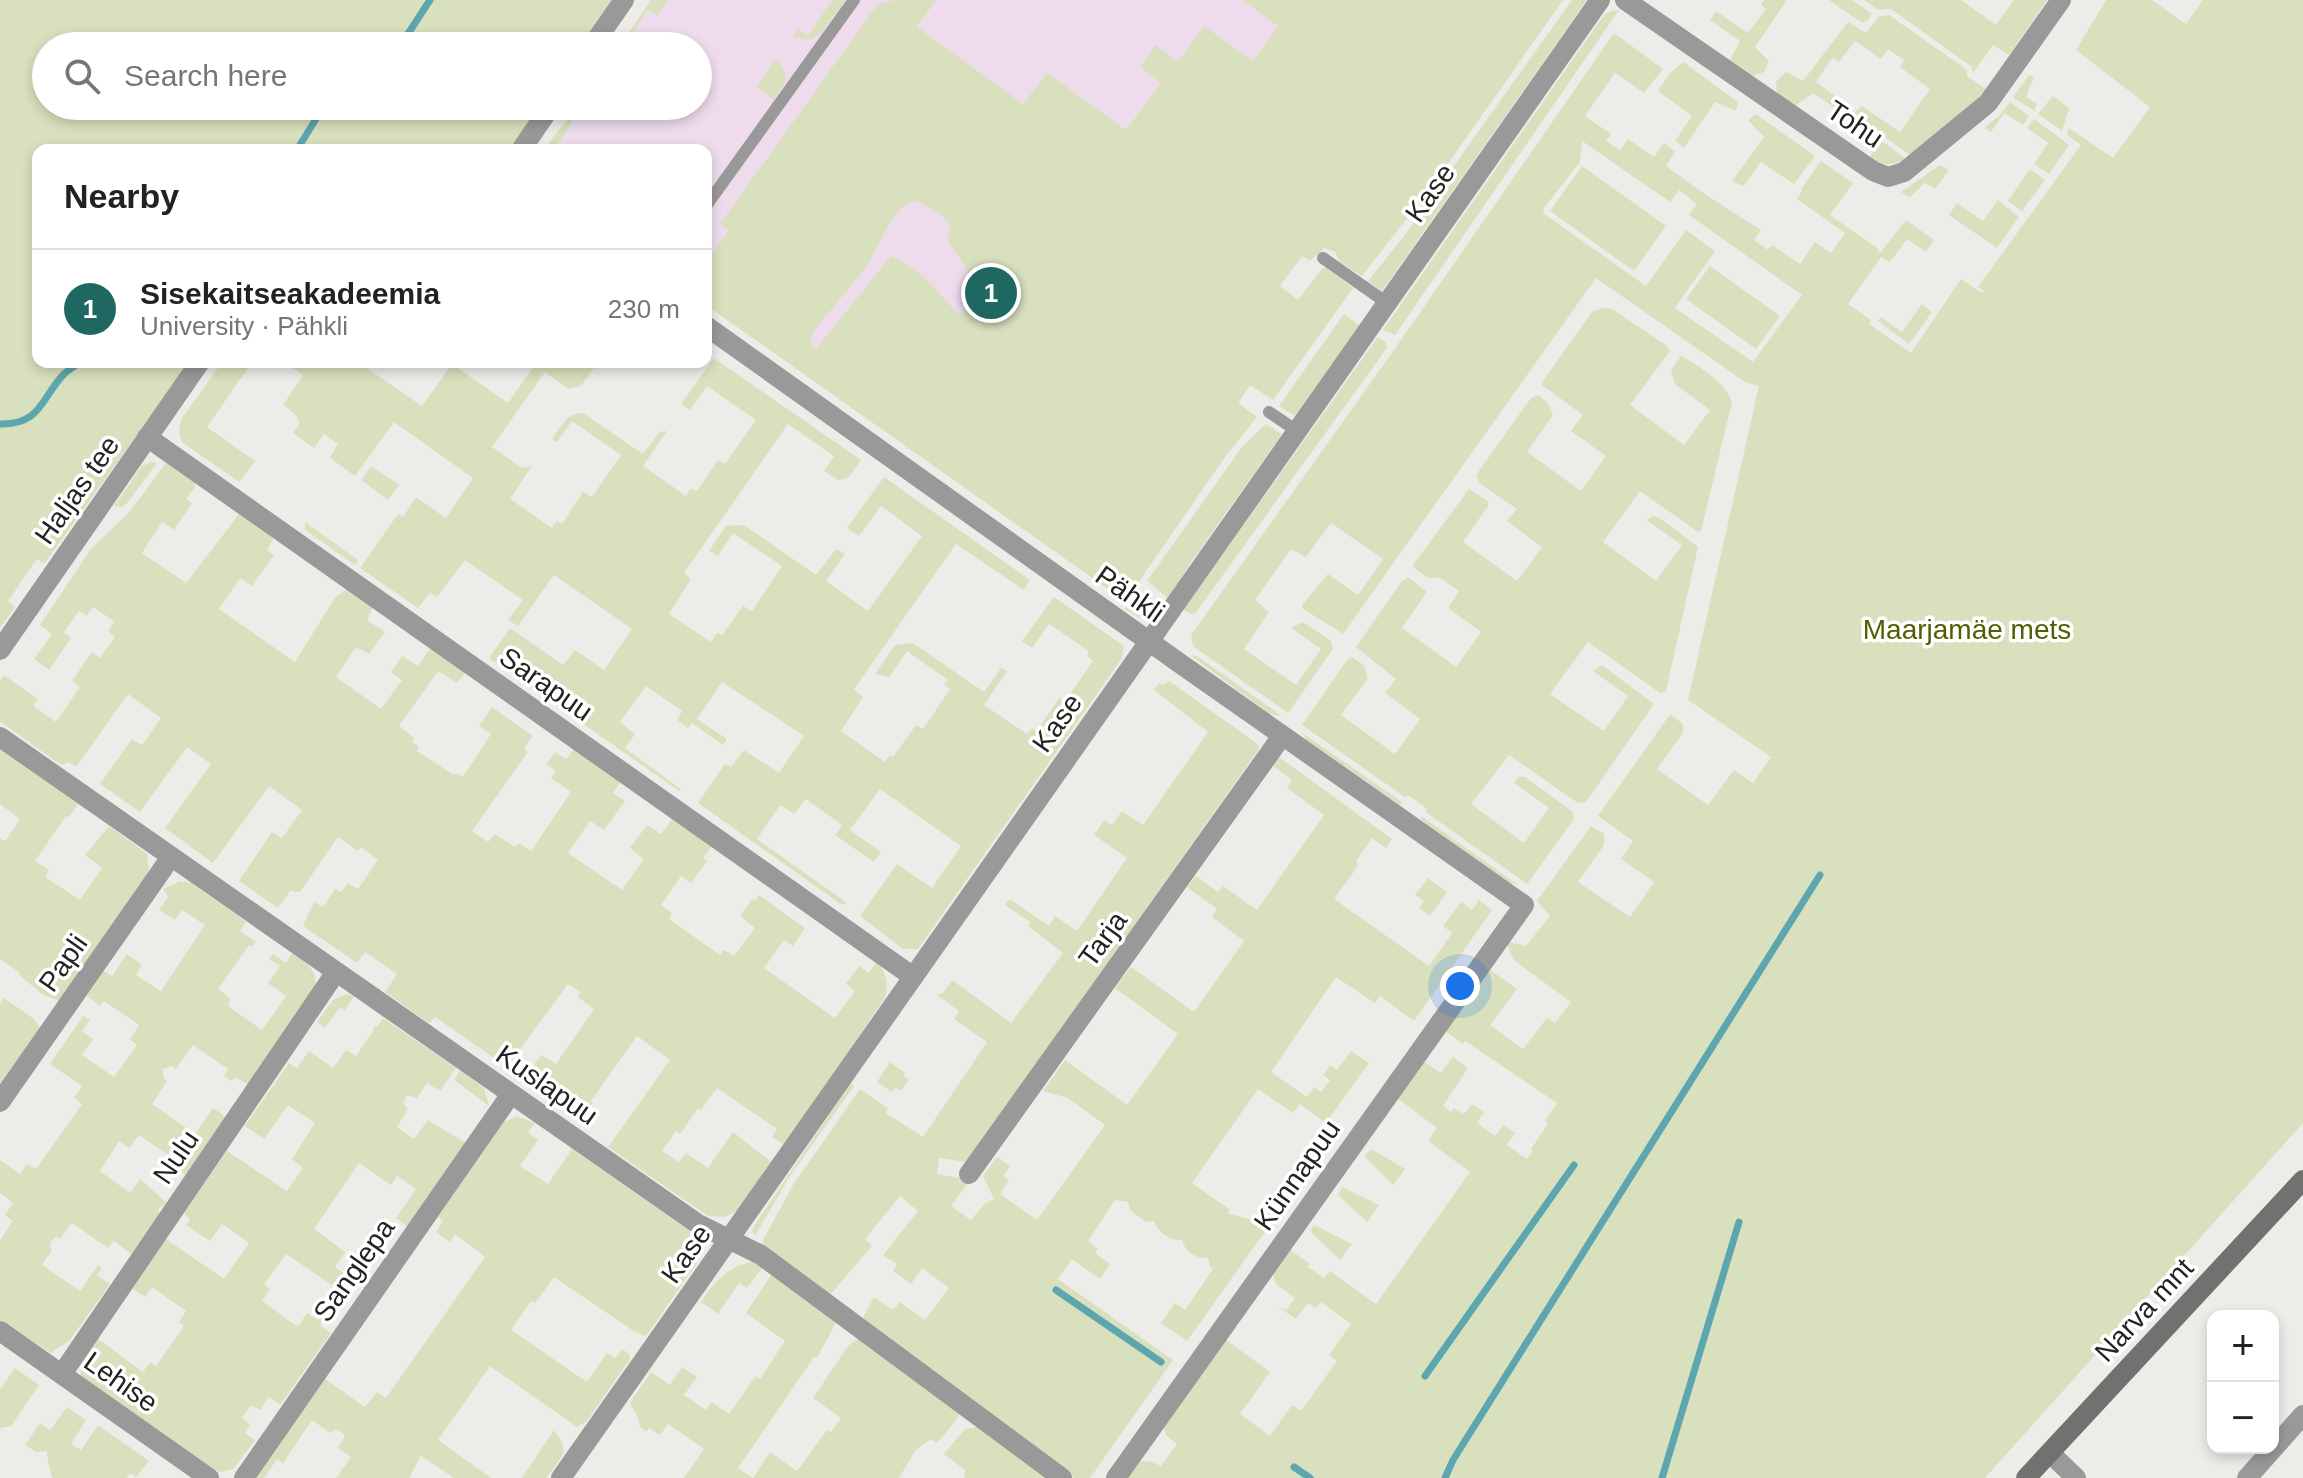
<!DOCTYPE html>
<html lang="en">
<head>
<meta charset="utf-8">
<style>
  :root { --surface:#fff; --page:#f6f6f6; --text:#222; --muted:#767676; --line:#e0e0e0; --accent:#1f6861 }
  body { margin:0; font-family:Arial,sans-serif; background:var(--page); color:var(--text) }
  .controls { position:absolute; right:24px; bottom:24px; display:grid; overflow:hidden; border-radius:16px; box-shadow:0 4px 12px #0003 }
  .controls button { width:72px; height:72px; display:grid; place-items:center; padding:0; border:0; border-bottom:2px solid var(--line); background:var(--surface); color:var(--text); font:40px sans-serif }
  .you { position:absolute; left:1460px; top:986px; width:28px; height:28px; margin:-20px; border:6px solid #fff; border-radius:50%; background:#1a73e8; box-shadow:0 0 0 12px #1a73e833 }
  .badge { display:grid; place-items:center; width:52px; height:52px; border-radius:50%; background:var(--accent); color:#fff; font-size:26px; font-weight:700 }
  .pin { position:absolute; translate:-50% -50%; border:4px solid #fff; box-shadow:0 2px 8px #0006 }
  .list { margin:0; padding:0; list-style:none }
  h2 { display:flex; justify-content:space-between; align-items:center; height:104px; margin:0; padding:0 32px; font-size:34px }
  h2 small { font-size:26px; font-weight:400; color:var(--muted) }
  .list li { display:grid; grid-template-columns:52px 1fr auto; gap:24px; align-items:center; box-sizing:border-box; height:120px; padding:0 32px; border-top:2px solid var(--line) }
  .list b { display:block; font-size:30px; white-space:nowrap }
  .list p { margin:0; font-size:26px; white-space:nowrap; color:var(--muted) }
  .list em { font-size:26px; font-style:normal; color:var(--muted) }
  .icon { flex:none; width:44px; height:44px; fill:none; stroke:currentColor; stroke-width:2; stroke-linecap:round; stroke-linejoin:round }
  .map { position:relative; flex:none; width:2303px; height:1478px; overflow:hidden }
  .search { position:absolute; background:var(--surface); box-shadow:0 4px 12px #0003; left:32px; top:32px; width:680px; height:88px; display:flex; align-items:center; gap:20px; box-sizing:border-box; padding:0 28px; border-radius:44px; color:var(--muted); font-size:30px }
  .panel { position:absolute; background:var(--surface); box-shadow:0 4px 12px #0003; left:32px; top:144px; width:680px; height:224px; border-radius:16px }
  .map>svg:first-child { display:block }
  .education { fill:#eedced }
  .green { fill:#d9e0bd; fill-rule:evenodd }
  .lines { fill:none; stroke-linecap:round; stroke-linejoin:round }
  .stream { stroke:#5da5af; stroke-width:7 }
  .service { stroke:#989998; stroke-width:12 }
  .minor { stroke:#989998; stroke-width:20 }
  .secondary { stroke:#717270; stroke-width:20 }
  .labels { text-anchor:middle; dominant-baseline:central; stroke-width:7; stroke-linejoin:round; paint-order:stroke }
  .street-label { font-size:28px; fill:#242322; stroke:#fff }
  .park-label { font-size:28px; fill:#545d01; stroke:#fff }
</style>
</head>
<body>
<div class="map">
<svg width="2303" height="1478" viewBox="0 0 2303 1478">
  <rect width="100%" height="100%" fill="#eeece9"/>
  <path class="education" d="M655,0H1543L1321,231L1279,287L1251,384L1238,403L1251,413L1124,595L706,299V150H554L584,106H698V46H624Z"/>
  <path class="green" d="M0,0H617L585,46H46V106H542L508,150H38V362L184,363L181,374L44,564L37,559L8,601L15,607L0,628Z
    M651,0H668L657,16L648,10L624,46H620Z
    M832,0H846L821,33L810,40L793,36L798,28L808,36Z
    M894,0H936L917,27L1023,104L1047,73L1126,130L1161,83L1140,67L1156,45L1178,62L1204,26L1253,61L1278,26L1242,0H1563L1433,185L1362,276L1340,262L1335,252L1324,248L1310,261L1302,256L1280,286L1298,300L1322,269L1326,268L1353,288L1273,400L1250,385L1238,403L1257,417L1225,457L1138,583L1122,599L706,305V256L709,257L729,230L720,224L877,5ZM918,201L943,217L951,227L947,240C962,263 991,295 959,315C939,293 920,267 891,256L816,349L810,343L813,332C832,307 856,283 872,257C879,244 894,212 906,205C908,203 915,202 918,201Z
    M1572,0H1587L1382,291L1368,281L1404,236Z
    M1764,0H1787L1755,47L1769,61L1764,72L1753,76L1730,60L1740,41L1710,20L1716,11L1748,33L1766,9L1761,5Z
    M1829,0H1852L1872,14L1868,20L1862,23Z
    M1864,0H1961L1996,25L2014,0H2047L2009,55L1993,45L1973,73L1972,67L1891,9L1878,10Z
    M2106,0H2152L2186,24L2203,0H2303V1123L1985,1478H1128L1141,1461L1152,1462L1161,1466L1177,1444L1166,1435L1164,1428L1225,1339L1270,1372L1240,1414L1270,1436L1292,1405L1301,1411L1337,1361L1329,1355L1351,1324L1321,1302L1316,1308L1308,1303L1296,1319L1278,1307L1287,1310L1295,1298L1276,1284L1273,1274L1290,1250L1310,1264L1308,1267L1324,1278L1330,1271L1376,1304L1470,1172L1428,1141L1437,1128L1397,1098L1423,1061L1441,1073L1453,1057L1468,1068L1443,1106L1451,1112L1454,1108L1464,1114L1472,1104L1484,1112L1477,1123L1495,1136L1504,1125L1515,1133L1507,1145L1527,1159L1533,1151L1531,1149L1548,1124L1545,1121L1557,1103L1465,1041L1463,1044L1445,1031L1489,969L1517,989L1490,1025L1523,1049L1547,1018L1555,1023L1571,1002L1519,964L1513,959L1507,944L1509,942L1526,946L1550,916L1537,901L1591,826L1604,834V845L1578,882L1630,917L1654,882L1621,859L1633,841L1598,816L1668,717L1671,715L1683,724V733L1657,769L1708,805L1734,770L1753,783L1771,757L1688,700L1759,386L1745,382L1596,278L1343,634L1302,608V605L1328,574L1358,595L1383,559L1331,523L1306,557L1291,549L1255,600L1269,612L1244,649L1296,685L1321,649L1291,628L1303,622L1331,641L1333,649L1288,713L1193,646L1191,635L1394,350L1614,33L1663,69L1644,93L1615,73L1585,116L1611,134L1606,141L1620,150L1628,139L1654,157L1664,143L1675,152L1666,166L1706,195L1761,230L1754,240L1768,250L1772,245L1800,264L1815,242L1831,253L1845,233L1797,199L1802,191L1801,189L1821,161L1853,183L1830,215L1877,248L1880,253L1906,220L1934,240L1926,252L1907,239L1890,262L1881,257L1848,304L1871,320L1869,324L1911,353L1961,279L1982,293L1984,291L1978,287L2081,145L2067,135L2069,128L2113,158L2150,107L2076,50ZM1582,141L1670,202L1679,190L1697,204L1689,215L1802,295L1753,362L1675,308L1715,251L1686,230L1646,286L1543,213L1544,208L1580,162Z
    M1619,10L1395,335L1383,330L1604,15L1611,11Z
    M1889,15L1967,70V76L1986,89L1978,99L1910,155L1853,114L1862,106L1900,132L1930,89L1900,67L1904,60L1888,49L1881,59L1855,41L1839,62L1832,58L1816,82L1846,104L1841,112L1813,93L1795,106L1777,93L1776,82L1786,72L1803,81L1848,22L1866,33L1878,17Z
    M775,60C793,73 784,85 774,100L756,87Z
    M1683,62L1738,102L1736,111L1715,102L1684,148L1675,141L1692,116L1658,91L1669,74Z
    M2029,75L2034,77L2026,97L2037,104L2034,111L2013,97Z
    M2053,96L2069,108L2062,131L2038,114Z
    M2010,102L2029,116L2023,125L2004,113L1991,132L1984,128L2000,115Z
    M577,106H583L554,150H544Z
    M1754,115H1757L1815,156L1794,184L1761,162L1744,186L1732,181L1764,137L1748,120Z
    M2034,119L2069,145L2049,174L2034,164L2048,143L2027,128Z
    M1878,138L1906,159C1891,166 1883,166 1869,159Z
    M1940,165L1949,170L1935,189L1925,183L1910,197L1901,192Z
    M1582,166L1666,226L1634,271L1550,211Z
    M2030,169L2045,180L2022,211L2008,201Z
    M1998,200L2019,217L1997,248L1949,215L1957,203L1983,221Z
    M1710,266L1780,316L1756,349L1686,299Z
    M1922,304L1932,312L1909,344L1878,321L1881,317L1902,332Z
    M1602,308L1612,309L1666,345L1670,351L1630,405L1684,445L1710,410L1675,384L1671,370L1681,356C1698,365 1726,383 1732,402L1701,531L1698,532L1640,491L1603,542L1656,581L1682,545L1646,520L1653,516L1660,518L1698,547L1666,691L1660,693L1588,642L1550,694L1604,731L1628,696L1593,671L1602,665L1654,704L1586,802L1578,803L1509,755L1471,804L1524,843L1549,808L1514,783L1519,777H1525L1572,811L1574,819L1527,884L1427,813L1425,807L1408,795L1405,797L1302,725L1347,660L1352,657L1364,665L1368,678L1341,715L1395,754L1420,719L1385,693L1396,679L1356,647L1402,581L1408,577L1427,592L1402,628L1456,667L1481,632L1448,608L1459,591L1440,578H1428L1414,568L1413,565L1469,489L1489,502L1488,506L1463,542L1517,581L1542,547L1507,521L1517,509L1479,483L1476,475L1531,398L1538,395L1548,403L1553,415L1527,452L1581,491L1606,456L1571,431L1583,415L1542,385L1543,381L1592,312Z
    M1344,314L1359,325L1295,416L1279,406Z
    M1378,337L1386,342L1387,348L1194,615L1183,610Z
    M714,358L861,460L848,478L838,480L824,471L834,456L788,424L684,573L691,579L669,614L711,642L717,633L722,635L743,606L752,611L782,566L733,533L718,556L709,551L726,526L744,525L816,575L836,549L845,554L826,581L868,611L922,536L881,506L859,536L847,528L884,477L1030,580L1024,590L956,544L854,689L863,697L841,731L885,762L890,755L893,757L916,725L923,729L950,689L944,684L948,680L907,651L889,677L875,674L895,645L913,643L984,692L1001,668L1007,671L984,705L1027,734L1032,728L1037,731L1059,698L1065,701L1093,661L1087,656L1089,651L1049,624L1032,648L1022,641L1054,597L1124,646L1122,658L918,949H903L860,916L897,864L932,888L961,846L880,789L850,830L881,852L874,862L835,835L842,825L806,799L794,814L780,805L757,839L847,903L842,905L698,803L725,764L731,767L744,750L779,773L804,736L722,682L697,719L727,739L723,745L692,723L688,728L677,720L682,711L646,686L620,722L635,734L625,748L682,790L679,791L489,658L510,628L563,665L575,650L604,670L632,629L554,575L518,626L508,620L523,600L465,560L437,597L430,593L418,608L360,568L398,514L403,517L416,497L446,518L473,478L394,422L355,476L330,458L338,444L324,434L314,448L293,433L300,423L295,414L283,405L303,375L284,362H358L422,406L452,364L508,403L537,362H598L581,386L568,389L545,372L492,447L522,468L532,466L510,499L552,528L557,521L562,524L583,492L592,497L621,455L572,421L557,442L552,439C561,427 567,412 583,413L643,454L660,432L667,431L643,466L686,496L691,488L697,491L718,460L725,464L756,420L707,386L690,410L681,404Z
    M222,362H252L207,427L255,461L239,482L183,443C178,434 178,427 183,417Z
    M1266,424L1282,434L1187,568L1170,600L1147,581L1242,447Z
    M151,462L157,463L128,502L122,507L114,506L142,466Z
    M166,463L195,483V487L186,499L192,503L174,530L162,522L142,553L186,583L240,513L274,537L267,550L274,555L252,586L240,578L219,609L295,662L335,598L347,589L373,607L367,620L385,632L369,654L356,647L336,677L381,709L402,680L391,672L402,656L418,666L431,647L466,672L457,683L438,671L399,726L414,738L412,742L419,747L417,751L454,775L456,773L463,777L491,734L479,726L492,707L533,736L524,748L528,752L472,831L488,842L495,834L515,847L519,843L531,851L571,792L551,778L556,771L546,764L555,752L566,759L575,748L621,781L613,793L625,801L604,830L590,821L568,853L622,890L644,859L630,848L647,825L661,834L673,818L712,846L703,858L707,861L691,883L681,876L661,905L672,913L669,919L720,955L724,950L734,956L755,928L740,916L752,899L755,901L759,895L805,928L793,946L784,940L764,968L835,1018L855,991L846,984L859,966L869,973L877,961C886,971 889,986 885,997L786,1146L772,1137L777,1129L717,1088L701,1110L698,1108L680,1134L676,1131L662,1151L679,1162L686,1153L708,1168L733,1132L774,1164L741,1209L725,1217L708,1216L608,1147L670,1060L637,1036L591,1101L593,1103L581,1120L524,1080L541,1055L556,1064L594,1009L578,997L580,992L568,984L507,1067L435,1017L429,1023L385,992L397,974L365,952L357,963L303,926L314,902L323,907L335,889L341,892L348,883L358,889L378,860L361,847L358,851L338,837L300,892L290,891L278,908L239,881L272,832L282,838L302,810L269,786L213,863L165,828L211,764L187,747L140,812L100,784L132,739L142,745L161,718L128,694L76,767L69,762L63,765L55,761L0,721V681L4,675L38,699L33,706L56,722L80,687L72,681L92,652L100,658L115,637L108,631L114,621L93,607L87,616L79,611L64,632L71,638L49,670L34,659L52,634L40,625L91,549L131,510Z
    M371,466L399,485L388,500L361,480Z
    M305,522L358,560L355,565L305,530Z
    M1142,591L1164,607L1157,617H1138L1125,609Z
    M1190,655L1197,656L1282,716L1270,714Z
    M1169,681L1258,744L1259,749L966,1162L939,1158L937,1174L961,1178L968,1183L951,1206L971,1220L985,1203L994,1199L983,1176L997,1157L1010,1166L1003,1176L1009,1180L1000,1194L1037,1220L1105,1125L1068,1098L1043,1091L1065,1060L1127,1105L1178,1034L1115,988L1131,967L1194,1012L1244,941L1212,917L1217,909L1187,887L1196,876L1218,892L1223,886L1257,910L1324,815L1287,788L1292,780L1269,763L1279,757L1392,839L1386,848L1372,838L1356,861L1358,866L1334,899L1429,966L1452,933L1443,926L1461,902L1472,910L1479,900L1492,910L1414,1021L1380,996L1375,1003L1336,977L1271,1072L1307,1097L1314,1087L1321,1092L1330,1080L1323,1075L1330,1065L1337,1070L1351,1051L1369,1063L1326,1123L1300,1104L1293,1113L1258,1089L1192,1183L1229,1209V1214L1258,1221L1262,1216L1271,1223L1187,1341L1161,1323L1175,1303L1185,1310L1213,1269L1210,1266L1208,1258C1196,1259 1185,1252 1182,1240C1169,1241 1158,1232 1154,1221L1146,1222L1130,1210L1128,1202L1115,1200L1088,1241L1098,1249L1095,1253L1110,1264L1100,1279L1072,1259L1058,1279L1173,1360L1090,1478H1074L861,1322L874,1297L893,1310L900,1302L925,1320L949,1288L922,1268L911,1284L893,1271L897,1264L883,1255L918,1211L900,1196L865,1239L872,1246L830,1295L763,1246V1240L793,1185L860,1089L888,1108L886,1113L923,1137L987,1042L954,1019L959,1011L937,995L943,993L952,980L1011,1023L1063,953L1028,926L1030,922L1005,905L1010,899L1049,926L1055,916L1077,931L1127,858L1094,835L1104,820L1112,825L1122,811L1143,825L1208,732L1154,690L1159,683L1162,685Z
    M1301,732L1402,802L1400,805L1307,740Z
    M0,749L78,804L69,817L66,816L35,861L49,870L45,877L80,900L102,868L85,855L109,826L147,854L149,871L60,1001L43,995L19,975L20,973L0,959V838L5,841L20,819L0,804Z
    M1421,816L1518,885L1507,882L1421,820Z
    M1428,878L1447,892L1430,916L1419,908L1424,901L1415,895Z
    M180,881L191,883L246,922L240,931L256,942L252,947L249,945L218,989L231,999L228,1006L262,1030L286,996L268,983L280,966L269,959L273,954L286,963L292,953C306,963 317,969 316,987L248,1085L236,1077L232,1081L224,1076L228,1069L193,1045L176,1069L172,1066L163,1069V1078L167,1081L152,1104L195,1134L213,1108L226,1117L186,1175L168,1162L171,1157L139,1135L129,1148L119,1141L100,1171L130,1193L140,1179L167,1203L159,1208V1215L131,1254L114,1241L108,1248L72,1223L60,1239L56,1237L51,1241L50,1247L52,1250L42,1265L80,1291L98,1265L102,1268L97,1275L110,1284L69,1341L51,1353L0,1320V1240L13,1221L5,1215L13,1203L0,1193V1160L20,1174L27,1164L36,1169L82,1104L74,1098L82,1086L50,1064L83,1016L90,1020L82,1031L93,1039L82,1055L114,1077L137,1045L130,1040L139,1025L104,1001L100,1006L87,996L104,971L112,976L127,954L142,965L136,975L161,991L205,925L182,910L175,920L159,910L168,897L163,889Z
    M346,994L354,996L345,1010L340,1007L325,1028L317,1022L333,1000Z
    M4,998L34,1019L41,1029L0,1088V1004Z
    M383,1018L456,1068L440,1091L427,1083L417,1098L407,1095L403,1103L408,1109L397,1127L414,1139L428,1120L466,1143L407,1226L396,1218L416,1189L397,1176L391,1185L359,1163L314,1229L345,1252L335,1267L352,1279L340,1296L336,1293L338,1289L286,1254L264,1284L270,1289L262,1301L298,1327L307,1313L318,1320L324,1311L328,1313L320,1325L331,1333L280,1405L269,1397L260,1410L251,1405L242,1418L250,1424L245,1433L255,1440L233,1469L222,1472L215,1470L81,1376L80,1362L97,1338L143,1372L150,1362L156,1366L184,1326L179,1322L186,1311L152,1287L145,1297L132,1288L166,1239L224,1279L249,1243L222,1224L210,1241L186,1225L190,1219L184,1213L227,1151L287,1191L303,1168L292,1159L315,1123L288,1105L264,1139L245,1126L289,1063L297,1068L309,1051L333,1068L346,1050L356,1056L373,1031L374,1026L377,1027Z
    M890,1062L905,1073L904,1076L909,1079L901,1091L896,1088L892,1092L877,1082Z
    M460,1070L484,1088L489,1106L454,1080Z
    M851,1083L854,1086L790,1176L755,1236L752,1231L754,1226Z
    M517,1116L535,1123L528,1132L538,1140L520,1166L548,1184L572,1149L690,1231L700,1250L697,1263L646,1336L635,1332L554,1277L535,1303L531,1301L511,1330L587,1382L607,1353L616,1358L622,1349L629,1354L630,1359L586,1422L577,1427L490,1366L438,1440L491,1478H454L421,1456L409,1478H336L351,1457L338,1448L344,1438V1434L336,1429L330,1433L312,1420L283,1463L277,1459L264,1478H255L325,1379L365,1407L377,1392L386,1398L485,1257L455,1234L450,1242L436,1232L443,1221L438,1217L504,1122Z
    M1371,1149L1405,1169L1393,1185L1364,1156Z
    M1342,1187L1379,1205L1367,1222L1338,1195Z
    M1314,1225L1352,1244L1340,1260L1312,1233L1311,1230Z
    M753,1261L763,1267L747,1288L739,1283L718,1314L701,1302C715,1280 727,1268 753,1261Z
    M773,1272L836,1322L817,1358L814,1357L738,1468L753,1478L770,1452L797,1471L827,1430L831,1432L841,1418L813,1398L848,1346L858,1339L959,1413L958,1418L937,1443L931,1439L915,1451L899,1478H684L704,1449L668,1424L660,1435L649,1428L646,1432L640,1427L638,1417L630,1403L651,1372L670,1385L682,1367L697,1377L684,1395L706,1410L712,1402L729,1414L755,1377L760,1379L785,1341L746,1313Z
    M15,1368L39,1385L11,1426L0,1428V1390Z
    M67,1407L86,1420L71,1444L81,1450L98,1425L149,1461L136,1477L130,1473L127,1478H52L46,1451L36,1452L25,1445L40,1423L50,1430Z
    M978,1427L1050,1478H964L965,1470L944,1454L965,1429Z
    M554,1430C572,1453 561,1457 546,1478H522Z"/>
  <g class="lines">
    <path class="stream" d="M400,46L430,0
      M294,150L298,148L324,106
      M0,424C41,425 41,398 64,374C68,370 75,366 80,362
      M1056,1290L1161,1362
      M1425,1376L1574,1165
      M1294,1467L1310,1478
      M1445,1478L1453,1460L1820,875
      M1662,1478L1739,1222"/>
    <path class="service" d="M706,206L854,0
      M1323,258L1387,303
      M1269,412L1297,431"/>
    <path class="minor" d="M1625,0L1873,171L1888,177L1904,172L1988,103L2061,0
      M592,46L624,0
      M521,150L551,106
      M706,326L1178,662L1524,905L1116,1478
      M147,437L912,976
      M0,650L200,362
      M0,737L698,1224L761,1255L1062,1478
      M0,1102L171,857
      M969,1174L1282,736
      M0,1331L209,1478
      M62,1374L336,972
      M2050,1453L2076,1478
      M244,1478L511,1094
      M561,1478L1600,0
      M2247,1478L2303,1415"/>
    <path class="secondary" d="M2026,1478L2303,1180"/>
  </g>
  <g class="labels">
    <g class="street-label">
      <text transform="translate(1855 124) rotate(34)">Tohu</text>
      <text transform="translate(1430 193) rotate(-55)">Kase</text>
      <text transform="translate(77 490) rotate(-55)">Haljas tee</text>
      <text transform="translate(1130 594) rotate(35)">Pähkli</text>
      <text transform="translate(546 684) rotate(35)">Sarapuu</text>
      <text transform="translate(1057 723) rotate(-55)">Kase</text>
      <text transform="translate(1103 939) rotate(-54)">Tarja</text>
      <text transform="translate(63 963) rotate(-55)">Papli</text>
      <text transform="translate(547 1085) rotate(35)">Kuslapuu</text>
      <text transform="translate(176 1157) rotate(-56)">Nulu</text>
      <text transform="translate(1297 1175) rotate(-55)">Künnapuu</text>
      <text transform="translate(686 1254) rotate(-55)">Kase</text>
      <text transform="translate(354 1270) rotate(-55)">Sanglepa</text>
      <text transform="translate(2144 1310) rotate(-47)">Narva mnt</text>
      <text transform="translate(121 1382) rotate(35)">Lehise</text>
    </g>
    <g class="park-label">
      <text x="1967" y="629">Maarjamäe mets</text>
    </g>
  </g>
</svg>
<div class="controls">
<button>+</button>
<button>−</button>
</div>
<div class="you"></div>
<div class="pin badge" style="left:991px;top:293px">1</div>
<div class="search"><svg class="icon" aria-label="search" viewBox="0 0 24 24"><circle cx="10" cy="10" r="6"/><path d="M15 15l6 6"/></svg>Search here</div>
<section class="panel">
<h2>Nearby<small></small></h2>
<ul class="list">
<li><span class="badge">1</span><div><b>Sisekaitseakadeemia</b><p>University · Pähkli</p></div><em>230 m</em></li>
</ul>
</section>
</div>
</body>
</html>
